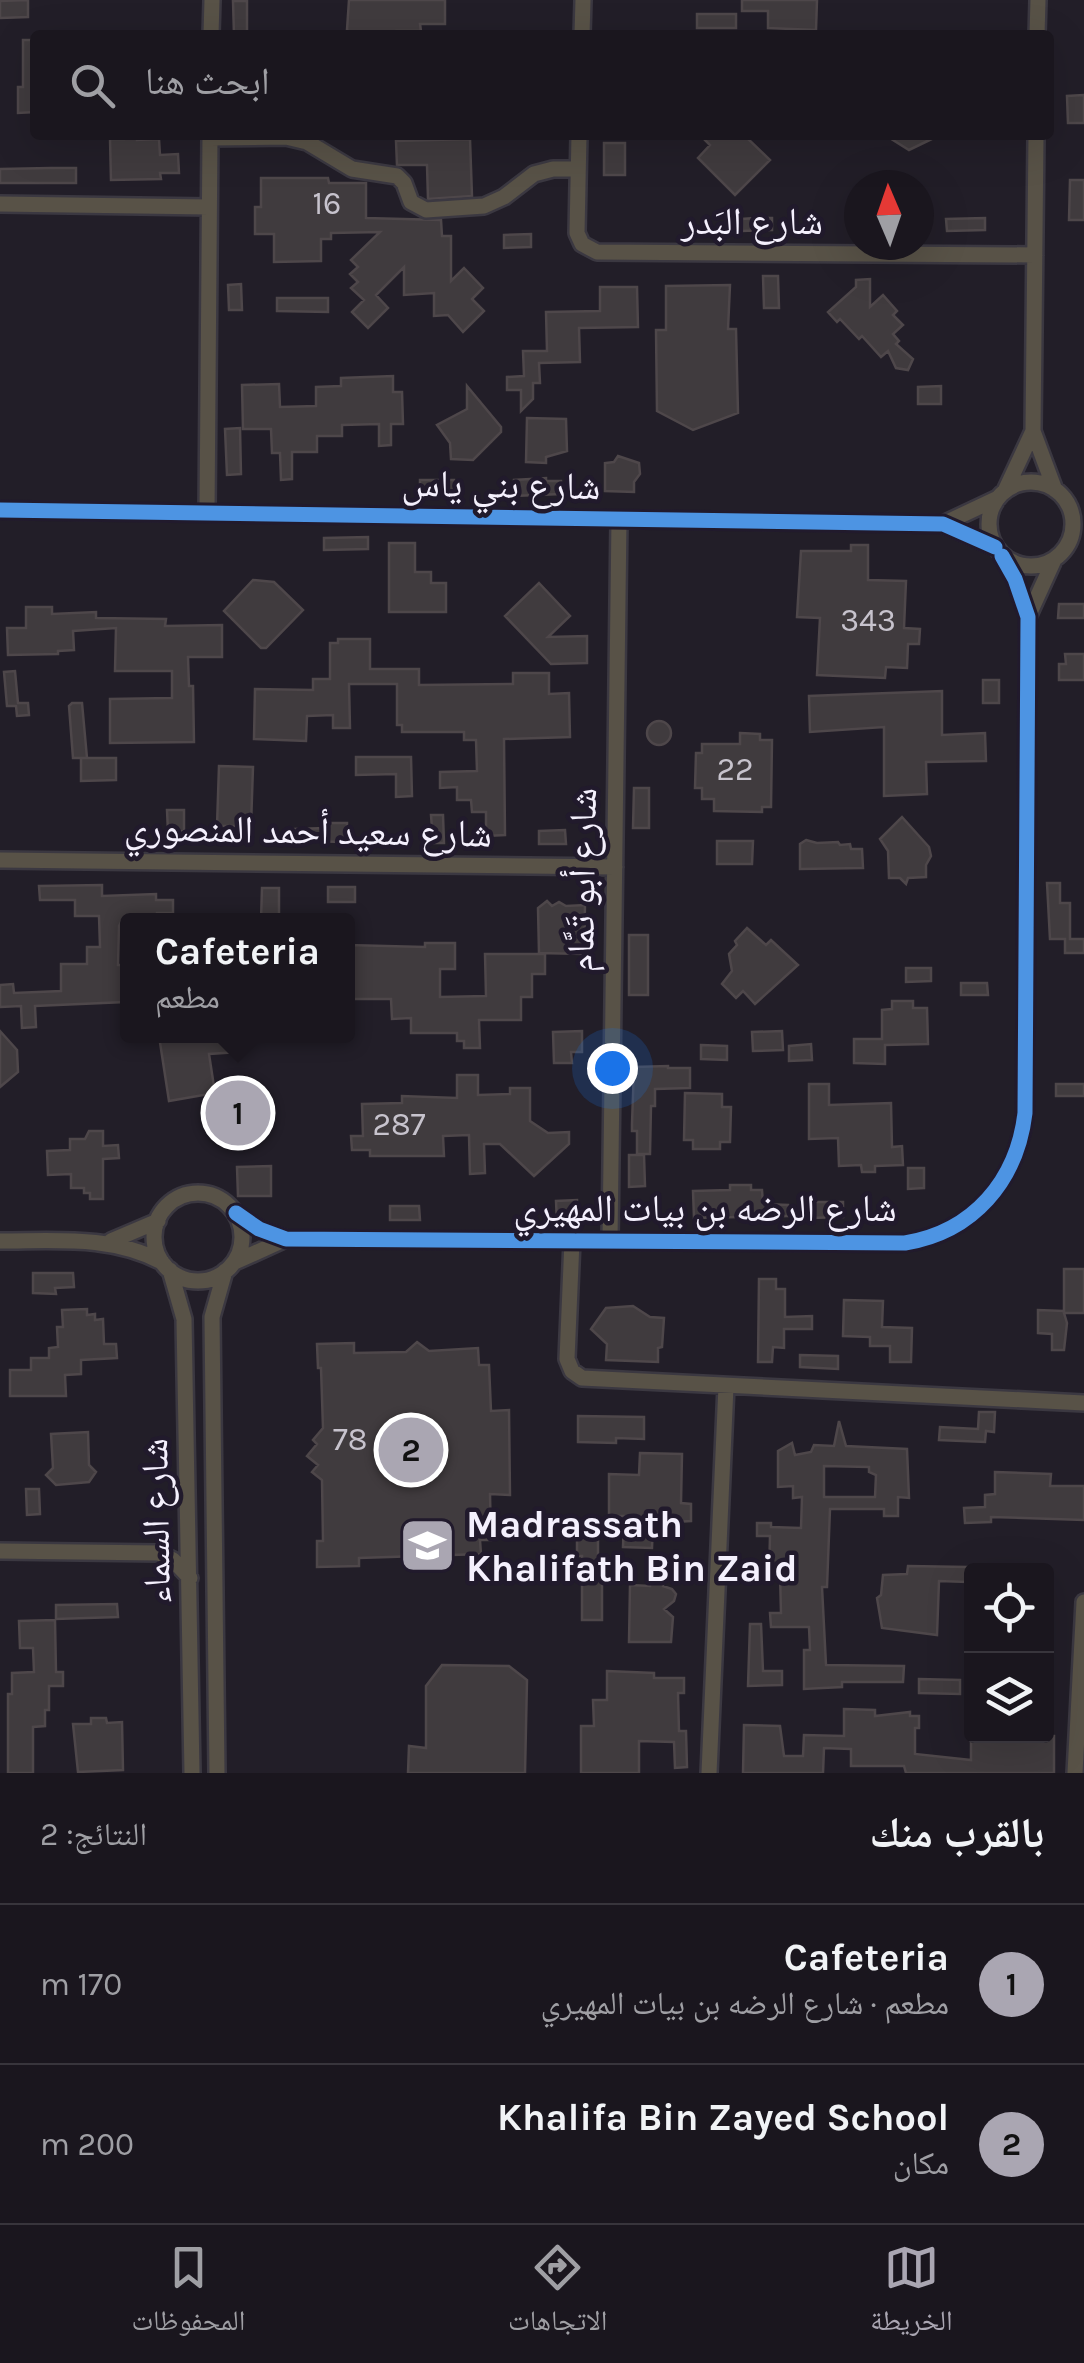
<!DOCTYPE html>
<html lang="ar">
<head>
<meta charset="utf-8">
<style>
  :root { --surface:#1a161e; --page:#231f27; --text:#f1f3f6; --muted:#9f9fa4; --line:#38353c; --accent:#aaa6b2 }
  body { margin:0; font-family:Karla,"Noto Naskh Arabic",sans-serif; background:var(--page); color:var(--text); direction:rtl }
  .controls { position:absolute; right:30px; bottom:30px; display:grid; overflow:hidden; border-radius:10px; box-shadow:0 10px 40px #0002 }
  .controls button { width:90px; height:90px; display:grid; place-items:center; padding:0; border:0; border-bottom:2px solid var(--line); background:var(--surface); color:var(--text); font:50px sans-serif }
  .compass { position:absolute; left:844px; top:170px; width:90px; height:90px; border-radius:50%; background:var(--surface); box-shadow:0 10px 40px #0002; rotate:358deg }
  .you { position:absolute; left:612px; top:1068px; width:35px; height:35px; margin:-25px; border:8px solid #fff; border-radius:50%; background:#1a73e8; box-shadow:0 0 0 15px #1a73e833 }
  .badge { display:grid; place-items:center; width:65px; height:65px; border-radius:50%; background:var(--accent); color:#111; font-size:32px; font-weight:700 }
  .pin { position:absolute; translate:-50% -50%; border:5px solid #fff; box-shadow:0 2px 10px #0006 }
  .popup { position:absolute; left:120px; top:913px; width:235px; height:130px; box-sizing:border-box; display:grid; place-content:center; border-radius:10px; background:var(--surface); filter:drop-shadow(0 2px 8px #0005); font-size:32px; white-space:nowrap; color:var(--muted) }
  .popup b { font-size:38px; color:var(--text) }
  .popup::after { content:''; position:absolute; left:50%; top:100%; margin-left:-20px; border:20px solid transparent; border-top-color:var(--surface) }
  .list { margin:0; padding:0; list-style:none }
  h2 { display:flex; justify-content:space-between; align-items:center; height:130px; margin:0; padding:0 40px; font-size:42px }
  h2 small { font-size:32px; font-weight:400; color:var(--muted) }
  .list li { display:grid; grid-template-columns:65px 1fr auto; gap:30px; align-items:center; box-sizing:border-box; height:160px; padding:0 40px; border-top:2px solid var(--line) }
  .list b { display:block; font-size:38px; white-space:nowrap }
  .list p { margin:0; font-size:32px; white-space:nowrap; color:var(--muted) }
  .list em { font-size:32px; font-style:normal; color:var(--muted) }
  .icon { flex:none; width:55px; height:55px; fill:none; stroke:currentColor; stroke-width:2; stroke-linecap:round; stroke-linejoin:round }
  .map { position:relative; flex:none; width:1084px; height:1773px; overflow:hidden; direction:ltr }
  .search { position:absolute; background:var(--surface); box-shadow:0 10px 40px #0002; left:30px; right:30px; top:30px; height:110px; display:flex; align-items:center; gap:25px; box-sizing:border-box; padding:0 35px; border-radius:10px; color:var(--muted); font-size:38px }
  .sheet { height:450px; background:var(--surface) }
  nav { display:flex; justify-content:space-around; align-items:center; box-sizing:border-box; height:140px; border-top:2px solid var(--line); background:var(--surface); font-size:28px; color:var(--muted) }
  nav a { display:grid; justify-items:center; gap:5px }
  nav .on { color:var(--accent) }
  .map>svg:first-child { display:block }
  .building { fill:#403b3e; stroke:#4e474a; stroke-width:2.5; fill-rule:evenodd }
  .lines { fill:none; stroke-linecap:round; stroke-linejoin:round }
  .street-casing { stroke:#3b3841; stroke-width:20 }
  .street { stroke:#585247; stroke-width:15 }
  .cycleway-casing { stroke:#211a2c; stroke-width:21 }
  .cycleway { stroke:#4d94e3; stroke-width:15 }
  .labels { text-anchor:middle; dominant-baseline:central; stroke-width:9; stroke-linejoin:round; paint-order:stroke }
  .number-label { font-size:32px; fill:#c7c3cd }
  .street-label { font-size:38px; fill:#f4f0fd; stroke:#211a2c }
  .poi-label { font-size:38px; font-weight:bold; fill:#f4f0fd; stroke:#211a2c; text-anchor:start }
</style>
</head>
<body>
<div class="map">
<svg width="1084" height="1773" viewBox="0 0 1084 1773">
  <rect width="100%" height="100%" fill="#221e28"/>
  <path class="building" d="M28,0V17L0,18V1Z
    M349,0H445V24H420L421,31H396L393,35H353L347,30Z
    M742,0H817L816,30L768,28V11H742Z
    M233,1H247V35H234Z
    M697,14H736V28H697Z
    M23,40H35V112L18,113V87H23Z
    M1084,95V123H1068L1067,96Z
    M124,135H137V140L159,139L160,155L178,154L179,173H160L161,179L111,180L110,139H124Z
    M700,135H744L770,160L735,195L698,158L710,145Z
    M885,135H940L909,150Z
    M470,139L472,196L428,199L427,165H397L396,141Z
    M604,143H625V175H604Z
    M51,168H76V183H0V169Z
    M261,178H328L329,183H366V218L441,220L442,236H451V281L464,268L483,288L472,299L484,311L463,332L448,315L434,316V293L404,295V267L376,295L388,308L368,328L352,312L364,300L351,288L358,282L350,274L358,267L351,260L380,232L331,233V239H321V261L274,262V234H255V207H261Z
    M1070,180H1084V220H1069Z
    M755,218H772V230L742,231V219Z
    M985,218V230L947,231L946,219Z
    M531,234V247L504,248V235Z
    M763,276H778L779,308H764Z
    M870,279V307L883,295L897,311L893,315L903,325L893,334L899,341L896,344L913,359L908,370L896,368L888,351L881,357L862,336L859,339L840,319L837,322L828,312L856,287V280Z
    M241,284L242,310H229L228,285Z
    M730,285L728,329H736L738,413L693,430L657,411L656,330H666V286Z
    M600,287H637L638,327L579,328L580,362L539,363L540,383H533V399L521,411V390H507V377L524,376L523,351H547L546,312L600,311Z
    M277,298H328V312L277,311Z
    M393,376V392H402L403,424H391V445L379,446V424L342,425V436H317V452H292V479L281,480L280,453H272L271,429H243L242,385L279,384L280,407L316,406V387L341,386V378Z
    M467,386L501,427V432L473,460L451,459L450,443L437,425L467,409Z
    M941,386V404H918V387Z
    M527,418L566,419L567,451L546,457V463L526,462Z
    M240,428L241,474L227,475L225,429Z
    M618,456L639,463L640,474L634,482V492L605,491V463L614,462Z
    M546,478V481H561V494L514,496V480Z
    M420,480H454V493L420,494Z
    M368,537V549L324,550V538Z
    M389,543H415V572H431V583H446V612H389Z
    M851,545H868V580L906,581L904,628L920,629L919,644H908L907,668L886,667L885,678L817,675L820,618L797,617L801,551H851Z
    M253,580L274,582L303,610L266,648H261L224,611Z
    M539,583L570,616L548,637L587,636V663L551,664L505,616Z
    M1059,604H1084V618H1058Z
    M26,607H52V614L96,612V618L166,619L165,626L222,625V657H188L189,686H193L194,742L110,743V699L172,698V671H115L116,628L73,631L74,650L58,651V654L8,655L7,628H26Z
    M338,639H370V669H419V685L513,684V673H549V694L569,693L570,737L504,739L505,835L486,836V812H472L471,800H457V787L440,788V772L477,771L476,740H464V732H402V725H397V684H349L350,728H333V715L307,716L306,741L254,739L255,689L313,690V679H330V643H338Z
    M1065,654H1084V680H1059V664H1066Z
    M15,671L18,703H28L29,715L17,716L16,706H7L4,672Z
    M983,680H999V703H983Z
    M942,691V735L985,733L986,761L926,762L927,794L884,796V727L810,732L809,696Z
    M72,703H82L87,758H73L69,706Z
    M647 733a12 12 0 1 1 24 0a12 12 0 1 1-24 0Z
    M740,733L760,734V740H772L771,807H762V812L714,811V799H702V788H695L696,753H702V744H740Z
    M356,757H411L412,796L396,797V774L356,775Z
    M81,758H116V780L81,781Z
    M219,766L253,767L251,826H217Z
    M634,788H649V828H633Z
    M167,810H184V831L168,832Z
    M431,815H443L444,843H433Z
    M902,817L929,847L931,856L926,865V877L908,878L906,884L900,878H889L888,851L880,839Z
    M327,823H347V842L296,841L295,829L327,828Z
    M565,830L566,844H539V831Z
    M806,840L817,843L838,842L840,845L850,844L851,849H862L863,868L800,869V844Z
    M717,841H753L752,864H717Z
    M1047,883H1060V903H1070V939H1084V953H1065V939H1050Z
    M102,885V896L156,894V900H173V913H157V920H122L119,926L118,965H128L125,1002L35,1006L36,1027L22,1028L21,1006L0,1007V985L13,984L14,993L61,991V964H87V947H100L99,916H75V900H40L39,886Z
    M328,887H355V902H328Z
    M262,888H279V920H261Z
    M547,901L552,906L559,902L566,906L585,905L584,954L539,953L538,908Z
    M747,928L766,945L771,940L798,965L755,1004L743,991L736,998L722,984L732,971L729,954L737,945L735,941Z
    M629,935H648V995H629Z
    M425,943H455V969H440V997L486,996L485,954H545V974H532V997H521V1020H479L480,1048H464V1041H457V1033H411V1018L392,1019L391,999H348V945L425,947Z
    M906,968H931V981L906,982Z
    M961,983H987L988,995H961Z
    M892,1001H913V1008H927L928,1044L885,1045V1064L854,1063V1039H882V1010L892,1009Z
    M0,1031L17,1050L18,1072L0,1087Z
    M582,1031V1052H571L572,1063H554L553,1032Z
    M782,1031L783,1050L753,1051L752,1032Z
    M159,1036L237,1037L238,1052L209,1054L215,1093L169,1101Z
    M811,1044L812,1060L789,1061V1046Z
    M701,1045L727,1046V1060L701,1059Z
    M668,1066V1068H690V1088L655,1089V1106H651L650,1154H637V1131H632V1124L634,1067Z
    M457,1075H478V1095L510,1094V1088H530V1121L548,1133L569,1132V1144L534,1176L500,1144H484L485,1173L470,1174L469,1135L443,1136L444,1156H370V1150H352L351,1136H363L362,1104L402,1103V1096L457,1098Z
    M809,1084H829V1105L891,1103L892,1147L902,1146L903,1165L875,1166V1172H862L861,1165L839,1166L838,1138L809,1139Z
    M1056,1084H1084V1096H1056Z
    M238,1090V1123H216V1091Z
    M685,1093L722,1094V1107H731L730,1142H720V1149H693V1140H684Z
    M89,1131H103V1146L118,1145L119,1158L103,1159V1199H90V1193H84V1188H71V1174L48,1175L47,1151L70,1150V1139H85Z
    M629,1155H644L645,1186L629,1187Z
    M271,1166V1196H238L237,1167Z
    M908,1168H924V1188L908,1189Z
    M730,1185H751V1190H762L763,1204L788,1205V1216L694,1218L693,1191L730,1190Z
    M577,1200V1222L557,1223L556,1201Z
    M809,1202H843V1217L810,1218Z
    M390,1206H419L420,1220H390Z
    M1064,1269H1084V1313H1064L1067,1323L1064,1350H1052V1334L1038,1333V1310L1064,1311Z
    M33,1273H73L74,1287L55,1288L56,1294L33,1293Z
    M759,1279H776V1289H785V1317L812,1316V1329H784V1348L773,1347L772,1362H758Z
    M844,1300L883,1301L882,1327L912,1328L911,1362H890V1346H870V1337L843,1336Z
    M633,1306L650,1317L664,1318L662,1347L658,1348V1362L606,1360L607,1344L591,1329L606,1308Z
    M87,1309V1315L95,1314V1320L103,1319L104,1344H116L117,1358L81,1360V1374L65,1375L66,1396H10V1370H31V1358H49V1348L58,1347L57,1327H63L62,1310Z
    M417,1342L429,1351L478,1348L479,1365H489L491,1411L509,1410L510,1495L490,1494L491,1540H480L481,1554L359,1558V1566L317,1567V1541H323L322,1480L312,1472L318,1465L307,1456L317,1444L313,1440L323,1428L321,1368H318L317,1344L354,1343V1353L406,1352Z
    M800,1355L838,1356V1369L800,1367Z
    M979,1412H995L994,1432L986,1431L985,1442L939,1440L940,1427L978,1429Z
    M578,1416L644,1417V1439L616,1438V1443L578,1442Z
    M839,1421L846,1446L907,1449L909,1498L898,1497V1516H884V1509H830L827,1587H822L826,1665L904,1666L903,1682H842V1687L804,1689V1650H810L809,1627H771L770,1613H781L780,1575H769L770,1536H757V1523H771V1527L801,1528L802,1497L793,1498V1486L778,1487V1451L792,1443L795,1455L811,1452L814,1445L834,1446ZM824,1466L869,1467V1472L876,1475L875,1497H824Z
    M88,1432L89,1465L96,1472L89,1482L56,1485L46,1475L53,1468L51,1434Z
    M640,1453L682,1454L681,1503L691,1504V1521L653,1523L652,1548L623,1547L624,1516H609V1474L639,1475Z
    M995,1472L1051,1474L1050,1486H1084V1520L991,1517V1522L965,1523L964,1508L985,1507V1495L995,1494Z
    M26,1489H39L40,1514L27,1515Z
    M577,1538H598V1563H602V1620H582V1556H577Z
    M908,1566L967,1567V1582L939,1581L937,1635L882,1628L877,1598L881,1595L883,1575L907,1574Z
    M650,1569H663V1586L672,1589L676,1594L674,1601L664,1609L673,1617L671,1642H629L630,1585L650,1586Z
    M117,1604L118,1617L56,1619V1605Z
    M55,1620L56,1672H63V1686H49V1710H45V1726L33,1727V1773H8V1694H12V1673L34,1672L33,1648H20L19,1621Z
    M750,1624H761L763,1671H782V1685L748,1686Z
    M442,1665L509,1666L527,1680L525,1773H408L409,1746L426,1748V1686Z
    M607,1671L654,1673V1678H684V1693H678L679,1731H686L687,1767L675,1768L674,1742L639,1741V1773H581V1726H594L593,1700H607Z
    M919,1679L960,1680V1694L919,1693Z
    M844,1709L875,1710V1716L910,1712V1716H919V1728H915V1754L971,1760V1736H1054V1773H906L904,1766H851V1749L824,1748L823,1773H743L744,1725L780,1726L784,1756H803L804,1735L844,1736Z
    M91,1718H106L107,1723L122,1722L123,1770L78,1772L73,1724H91Z"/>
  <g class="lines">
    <defs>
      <path id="street" d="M211,35L212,0
        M582,35L583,0
        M1037,35L1038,0
        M579,135L577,233L582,244L597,252L1035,255
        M1036,135L1033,431L1055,490
        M210,138L286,137L307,142L352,169L397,176L404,183L411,202L426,210L484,206L504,197L534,174L553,169H578
        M0,204L209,207
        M989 524a42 42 0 1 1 84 0a42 42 0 1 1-84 0Z
        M1005,491L1033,431
        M0,510L943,524L995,547
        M207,513L210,135
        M943,524L998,498
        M1028,617L1054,560
        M0,860L615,867
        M154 1237a44 44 0 1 1 88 0a44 44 0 1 1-88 0Z
        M236,1213L259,1229L286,1239L905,1243C973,1232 1017,1181 1025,1113L1028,617L1015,579L1002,556
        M0,1241C56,1241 111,1235 162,1262
        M111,1241L158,1221
        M572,1241L567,1359L572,1371L582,1378L1084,1403
        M610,1241L619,519
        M235,1262L286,1239
        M170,1270L184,1319L192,1773
        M0,1551L159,1553L173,1560L190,1578
        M217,1773L212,1317L225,1271
        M709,1773L726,1386
        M1075,1773L1084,1602"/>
    </defs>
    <use href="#street" class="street-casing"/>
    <use href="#street" class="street"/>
    <defs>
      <path id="cycleway" d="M0,510L943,524L995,547
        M236,1213L259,1229L286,1239L905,1243C973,1232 1017,1181 1025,1113L1028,617L1015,579L1002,556"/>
    </defs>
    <use href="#cycleway" class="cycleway-casing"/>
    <use href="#cycleway" class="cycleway"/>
  </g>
  <defs>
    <symbol id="university-square" viewBox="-11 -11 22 22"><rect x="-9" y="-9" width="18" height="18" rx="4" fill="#aaa6b2" stroke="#211a2c"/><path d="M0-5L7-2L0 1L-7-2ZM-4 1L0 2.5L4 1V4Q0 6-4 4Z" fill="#fff"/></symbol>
  </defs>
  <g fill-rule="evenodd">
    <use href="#university-square" x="396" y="1514" width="63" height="63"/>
  </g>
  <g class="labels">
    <g class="number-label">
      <text x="327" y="203">16</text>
      <text x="868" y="620">343</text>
      <text x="735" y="769">22</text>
      <text x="399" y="1124">287</text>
      <text x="350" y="1439">78</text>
    </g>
    <g class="street-label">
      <text x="752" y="221">شارع البَدر</text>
      <text transform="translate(501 485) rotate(1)">شارع بني ياس</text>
      <text transform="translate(308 831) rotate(1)">شارع سعيد أحمد المنصوري</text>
      <text transform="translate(582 880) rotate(-89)">شارع أبو تَمَّام</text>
      <text x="705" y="1208">شارع الرضه بن بيات المهيري</text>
      <text transform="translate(156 1521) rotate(-91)">شارع السماء</text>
    </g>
    <g class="poi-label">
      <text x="466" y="1524">Madrassath<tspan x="466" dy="44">Khalifath Bin Zaid</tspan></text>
    </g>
  </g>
</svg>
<div class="controls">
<button><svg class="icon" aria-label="locate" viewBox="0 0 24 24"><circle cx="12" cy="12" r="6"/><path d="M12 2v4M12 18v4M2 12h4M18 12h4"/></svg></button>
<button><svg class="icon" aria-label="layers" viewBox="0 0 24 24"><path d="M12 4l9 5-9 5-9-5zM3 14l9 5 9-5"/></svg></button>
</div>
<svg class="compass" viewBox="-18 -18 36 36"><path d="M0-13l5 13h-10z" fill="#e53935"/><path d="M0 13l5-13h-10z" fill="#9f9fa4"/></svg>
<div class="you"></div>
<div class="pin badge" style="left:238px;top:1113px">1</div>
<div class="popup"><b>Cafeteria</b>مطعم</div>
<div class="pin badge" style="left:411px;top:1450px">2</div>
<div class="search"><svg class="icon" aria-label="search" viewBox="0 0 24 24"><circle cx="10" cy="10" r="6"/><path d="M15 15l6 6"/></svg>ابحث هنا</div>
</div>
<section class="sheet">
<h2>بالقرب منك<small>النتائج: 2</small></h2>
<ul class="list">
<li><span class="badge">1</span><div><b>Cafeteria</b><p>مطعم · شارع الرضه بن بيات المهيري</p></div><em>170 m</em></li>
<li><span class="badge">2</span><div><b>Khalifa Bin Zayed School</b><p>مكان</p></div><em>200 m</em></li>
</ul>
</section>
<nav>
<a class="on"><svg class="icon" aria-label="map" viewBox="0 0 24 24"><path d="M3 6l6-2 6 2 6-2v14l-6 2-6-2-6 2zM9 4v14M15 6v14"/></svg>الخريطة</a>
<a><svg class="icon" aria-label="directions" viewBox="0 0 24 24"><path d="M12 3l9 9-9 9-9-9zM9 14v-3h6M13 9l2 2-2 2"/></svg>الاتجاهات</a>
<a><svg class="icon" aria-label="saved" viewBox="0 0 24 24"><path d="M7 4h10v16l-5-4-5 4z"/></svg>المحفوظات</a>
</nav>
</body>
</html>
